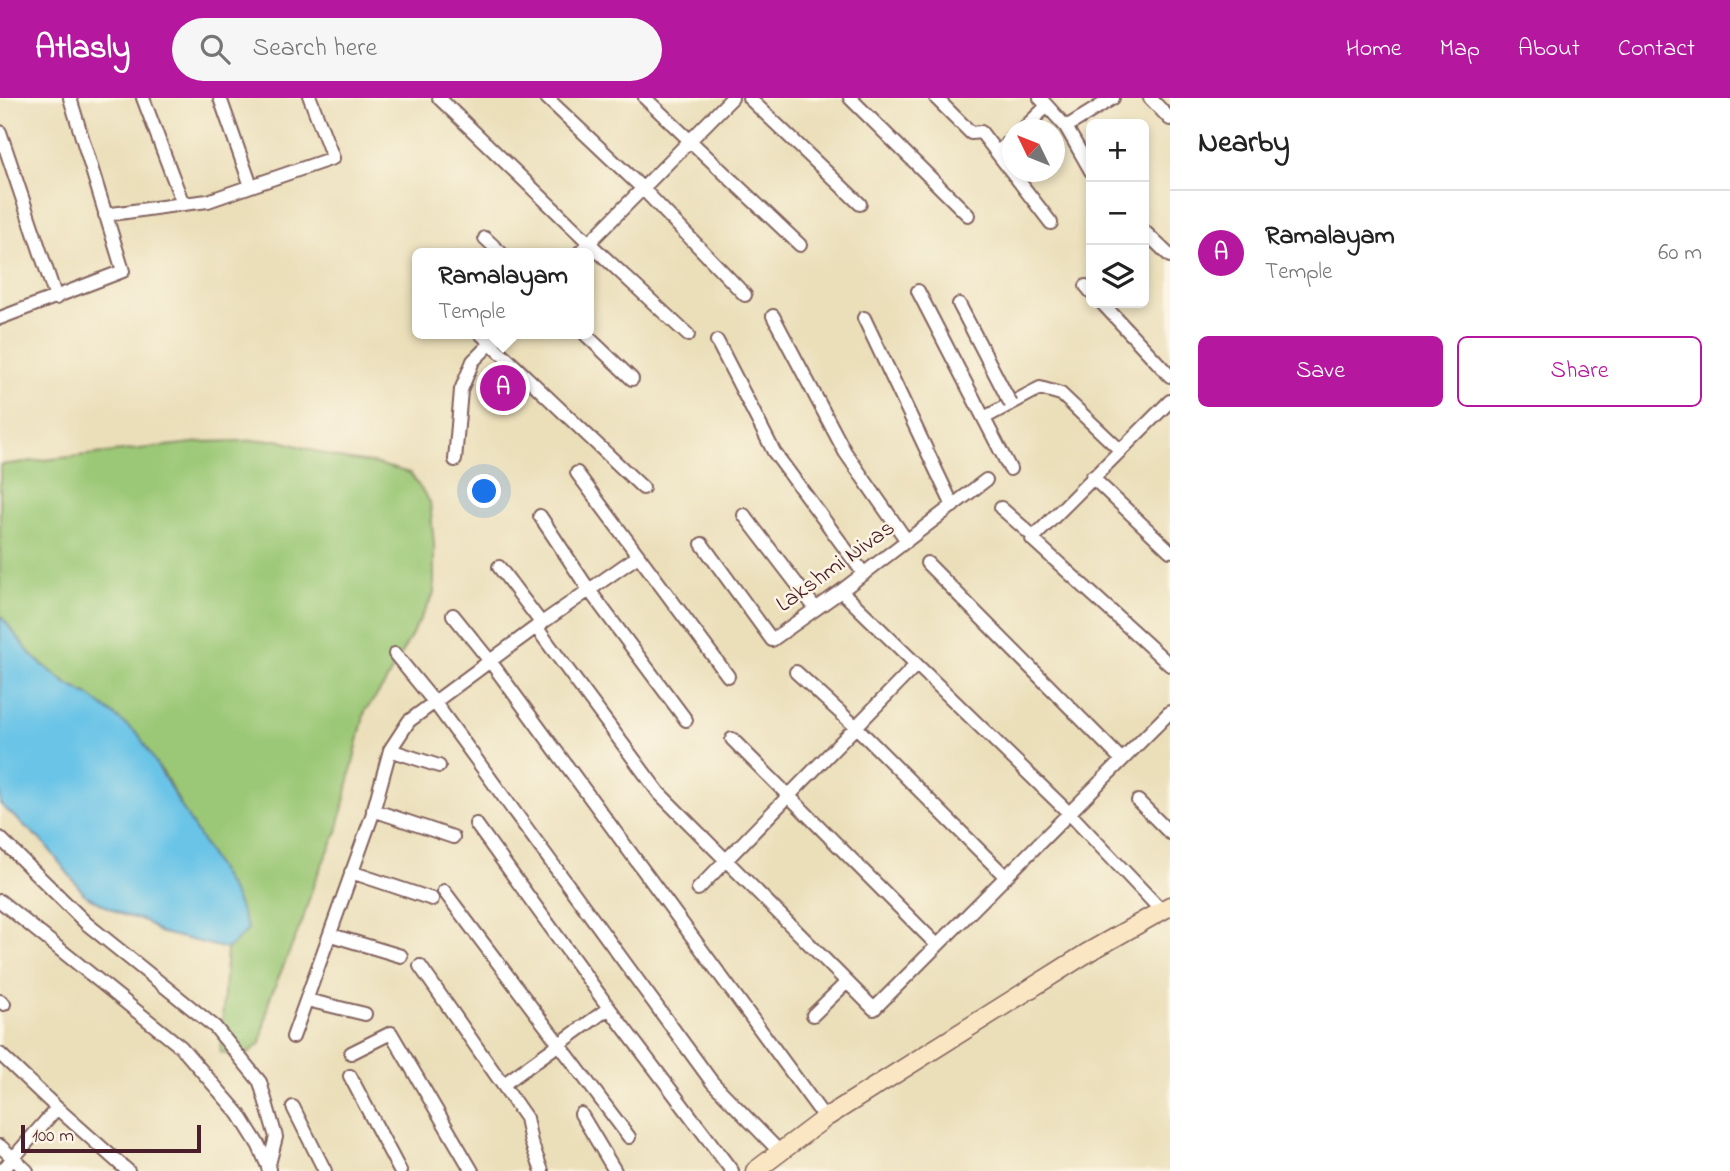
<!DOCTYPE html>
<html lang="en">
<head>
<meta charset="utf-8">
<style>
  :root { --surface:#fff; --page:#f6f6f6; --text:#222; --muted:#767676; --line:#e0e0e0; --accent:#b5179e }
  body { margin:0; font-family:"Indie Flower",sans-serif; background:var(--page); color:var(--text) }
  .controls { position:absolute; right:21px; top:21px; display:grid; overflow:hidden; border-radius:10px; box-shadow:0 4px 10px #0003 }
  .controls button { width:63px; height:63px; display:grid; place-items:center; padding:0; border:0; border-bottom:2px solid var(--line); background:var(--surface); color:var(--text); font:35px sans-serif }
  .compass { position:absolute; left:1002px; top:21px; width:63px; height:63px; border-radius:50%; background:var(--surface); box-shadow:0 4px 10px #0003; rotate:313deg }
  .scale { position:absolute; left:21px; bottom:18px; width:180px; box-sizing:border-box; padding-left:7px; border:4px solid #4a1f2b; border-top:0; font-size:19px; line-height:24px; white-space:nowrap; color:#4a1f2b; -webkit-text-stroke:5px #fcf5e5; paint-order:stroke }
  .you { position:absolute; left:485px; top:394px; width:24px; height:24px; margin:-18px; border:5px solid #fff; border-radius:50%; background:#1a73e8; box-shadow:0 0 0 10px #1a73e833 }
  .badge { display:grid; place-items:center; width:46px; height:46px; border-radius:50%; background:var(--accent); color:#fff; font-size:23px; font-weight:700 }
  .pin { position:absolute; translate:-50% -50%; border:4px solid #fff; box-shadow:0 2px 7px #0006 }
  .popup { position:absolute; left:412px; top:150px; width:182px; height:91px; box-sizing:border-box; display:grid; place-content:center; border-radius:10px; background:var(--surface); filter:drop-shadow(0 2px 5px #0005); font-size:23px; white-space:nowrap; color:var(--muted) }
  .popup b { font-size:26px; color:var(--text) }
  .popup::after { content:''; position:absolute; left:50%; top:100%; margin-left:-14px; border:14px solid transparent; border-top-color:var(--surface) }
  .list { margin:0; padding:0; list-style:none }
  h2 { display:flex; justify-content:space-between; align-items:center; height:91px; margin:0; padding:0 28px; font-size:30px }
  h2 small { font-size:23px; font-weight:400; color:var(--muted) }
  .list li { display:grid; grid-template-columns:46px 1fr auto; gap:21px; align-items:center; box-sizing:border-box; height:126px; padding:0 28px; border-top:2px solid var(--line) }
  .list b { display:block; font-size:26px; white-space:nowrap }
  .list p { margin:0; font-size:23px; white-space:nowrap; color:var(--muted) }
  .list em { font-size:23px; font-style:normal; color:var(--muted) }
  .actions { display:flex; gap:14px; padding:21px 28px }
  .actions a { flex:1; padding:16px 0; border:2px solid var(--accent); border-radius:10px; text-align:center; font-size:24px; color:var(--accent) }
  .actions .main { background:var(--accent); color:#fff }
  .icon { flex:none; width:38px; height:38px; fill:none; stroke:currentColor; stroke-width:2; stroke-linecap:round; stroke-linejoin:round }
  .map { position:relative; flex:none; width:1170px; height:1073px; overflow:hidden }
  header { display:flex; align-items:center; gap:42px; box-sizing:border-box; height:98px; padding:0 35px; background:var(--accent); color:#fff }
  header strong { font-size:33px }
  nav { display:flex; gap:38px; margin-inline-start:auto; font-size:24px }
  .search { width:490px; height:63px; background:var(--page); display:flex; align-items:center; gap:18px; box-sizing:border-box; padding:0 24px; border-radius:38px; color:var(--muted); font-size:26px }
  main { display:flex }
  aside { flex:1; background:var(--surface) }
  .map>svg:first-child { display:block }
  .green { fill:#9bc876; stroke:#727450; stroke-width:2 }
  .water { fill:#6ac4e7; stroke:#5a7289; stroke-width:2 }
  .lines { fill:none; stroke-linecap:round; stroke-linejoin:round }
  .street-casing { stroke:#82625d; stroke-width:16 }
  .secondary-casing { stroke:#82625d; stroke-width:21 }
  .street { stroke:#fff; stroke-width:12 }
  .secondary { stroke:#fbe6c4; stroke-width:18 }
  .street-bridge-casing { stroke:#82625d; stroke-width:16; stroke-linecap:butt }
  .street-bridge { stroke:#fff; stroke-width:12 }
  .labels { text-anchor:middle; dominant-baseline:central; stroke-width:5; stroke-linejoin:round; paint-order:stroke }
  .street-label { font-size:24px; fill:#4a1f2b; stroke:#fcf5e5 }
</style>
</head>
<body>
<header>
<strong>Atlasly</strong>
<div class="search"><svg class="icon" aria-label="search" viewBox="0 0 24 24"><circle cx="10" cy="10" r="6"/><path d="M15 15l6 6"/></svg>Search here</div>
<nav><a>Home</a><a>Map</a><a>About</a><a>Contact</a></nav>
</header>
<main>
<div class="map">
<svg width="1170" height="1073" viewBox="0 0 1170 1073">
  <rect width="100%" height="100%" fill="#fcf5e5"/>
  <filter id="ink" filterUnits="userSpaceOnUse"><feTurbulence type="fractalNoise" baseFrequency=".0143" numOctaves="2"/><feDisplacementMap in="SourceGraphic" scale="14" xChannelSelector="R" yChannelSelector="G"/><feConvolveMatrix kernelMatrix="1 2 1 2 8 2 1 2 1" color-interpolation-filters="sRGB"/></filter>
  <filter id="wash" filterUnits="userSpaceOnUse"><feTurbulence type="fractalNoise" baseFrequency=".00686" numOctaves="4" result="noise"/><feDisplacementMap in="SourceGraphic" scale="28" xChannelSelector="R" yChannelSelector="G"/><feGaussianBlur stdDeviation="1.57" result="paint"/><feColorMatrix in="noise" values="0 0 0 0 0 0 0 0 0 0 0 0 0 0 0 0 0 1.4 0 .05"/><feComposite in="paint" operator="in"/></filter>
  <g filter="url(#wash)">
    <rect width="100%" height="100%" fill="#ebdfba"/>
    <path class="green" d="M278,342L338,360L377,366L410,375L430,404L434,447V496L383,589L365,613L337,734L315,782L302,824L269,902L261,945L242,960L220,954L227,851L248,832L163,674L90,598L67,586L33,559L0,517V367L201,344Z"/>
    <path class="water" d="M0,517L33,559L67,586L90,598L139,637L236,801L248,832L227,851L159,834L145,823L123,817L85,797L45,746L0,706Z"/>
  </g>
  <g filter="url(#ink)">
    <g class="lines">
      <defs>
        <path id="street" d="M143,0L183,106L208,103L251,88L220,0
          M439,0L589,145L688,237
          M547,0L643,91L745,197
          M645,0L800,147
          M749,0L860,106
          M850,0L968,117
          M936,0L971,35L981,34L1051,125
          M1040,0L1066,29L1091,73
          M1150,0L1170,21
          M1066,29L1113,0
          M1022,32L1047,8
          M0,34L56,200
          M997,55L1012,41
          M251,88L333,60L310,0
          M105,117L183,106
          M1144,133L1170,158
          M485,140L501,155
          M579,155L732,0
          M1086,188L1091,194
          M918,193L1010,371
          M1102,205L1170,278
          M959,206L1006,297
          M773,218L845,354L907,443
          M0,220L123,173L70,0
          M864,220L953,408
          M481,236L643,390
          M585,236L632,281
          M717,243L774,354L864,476
          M1170,303L1032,441L1170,567
          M984,320L1040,290L1061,296L1120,352
          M455,362L461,292L473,263L500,236
          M577,375L728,578
          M1092,379L1170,453
          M1001,410L1034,439
          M744,417L816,511
          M540,418L589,492L686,622
          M702,446L772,542L841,493L986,382
          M927,465L1122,662
          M499,469L542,526
          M841,493L1069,715L1160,811
          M453,517L490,563L825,1020
          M536,529L659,695L874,911L1170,614
          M395,556L435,605L712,984L779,1053
          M796,574L856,629L1006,779
          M732,641L937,847
          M390,652L439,668
          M1138,703L1170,735
          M373,712L453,739
          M476,726L609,910L732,1073
          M0,740L87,826L215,929L260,984L276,1039L268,1070
          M351,774L432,801
          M698,791L916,567
          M444,793L629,1039
          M0,803L181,949L239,1016L259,1048L269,1071
          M331,837L401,858
          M420,868L526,1020L531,1044L542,1073
          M307,902L365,916
          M0,903L4,906
          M813,917L847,884
          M293,939L372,718L390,652L409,623L536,529L638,458
          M351,955L391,935L472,1073
          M0,956L57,1010
          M350,978L400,1073
          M504,986L609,910
          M293,1009L325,1073
          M581,1016L615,1073
          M0,1048L27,1073
          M2,1073L57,1010L128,1073"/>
        <path id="secondary" d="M755,1073L825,1020L1087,855L1170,808"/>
      </defs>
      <use href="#street" class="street-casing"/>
      <use href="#secondary" class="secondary-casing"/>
      <use href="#street" class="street"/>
      <use href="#secondary" class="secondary"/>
      <defs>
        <path id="street-bridge" d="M1006,297L1011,306"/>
      </defs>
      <use href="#street-bridge" class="street-bridge-casing"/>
      <use href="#street-bridge" class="street-bridge"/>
    </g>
  </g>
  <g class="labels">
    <g class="street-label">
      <text transform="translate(836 469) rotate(-36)">Lakshmi Nivas</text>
    </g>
  </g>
</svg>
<div class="controls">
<button>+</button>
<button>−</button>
<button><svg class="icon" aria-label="layers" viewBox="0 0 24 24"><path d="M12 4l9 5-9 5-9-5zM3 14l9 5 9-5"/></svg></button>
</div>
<svg class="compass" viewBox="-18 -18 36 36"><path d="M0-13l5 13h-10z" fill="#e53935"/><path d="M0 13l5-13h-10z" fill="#767676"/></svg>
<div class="scale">100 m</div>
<div class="you"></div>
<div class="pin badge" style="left:503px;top:290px">A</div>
<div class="popup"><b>Ramalayam</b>Temple</div>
</div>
<aside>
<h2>Nearby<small></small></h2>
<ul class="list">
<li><span class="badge">A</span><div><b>Ramalayam</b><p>Temple</p></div><em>60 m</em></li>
</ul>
<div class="actions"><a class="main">Save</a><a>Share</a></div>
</aside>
</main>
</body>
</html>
